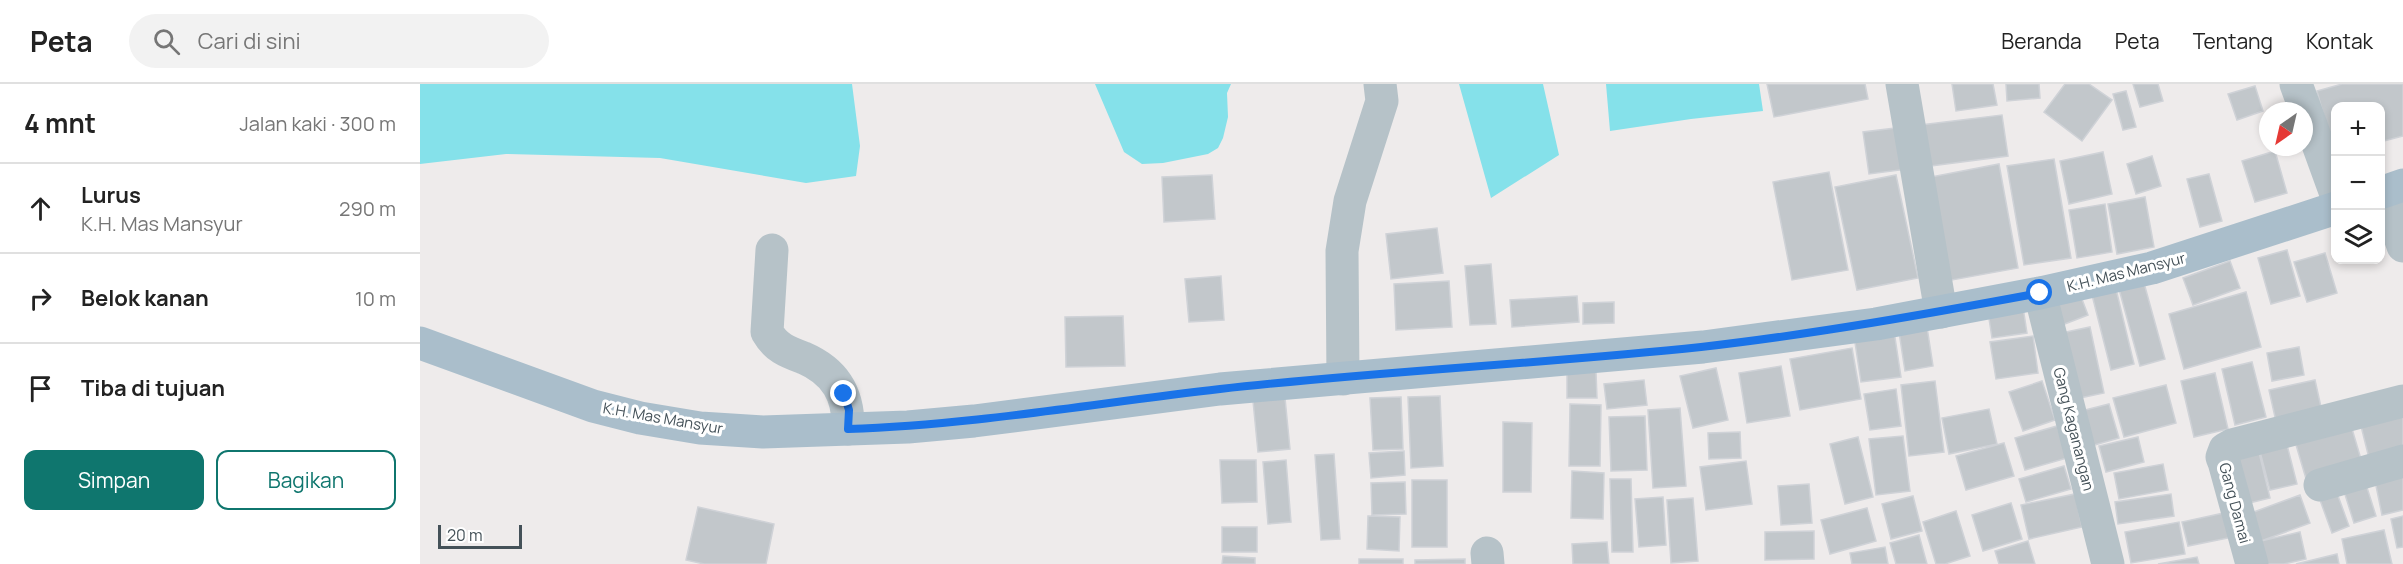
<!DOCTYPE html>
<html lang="id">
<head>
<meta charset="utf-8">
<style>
  :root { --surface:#fff; --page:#f2f2f2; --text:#222; --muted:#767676; --line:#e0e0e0; --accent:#0f766e }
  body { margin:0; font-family:Manrope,sans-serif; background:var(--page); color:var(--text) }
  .controls { position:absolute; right:18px; top:18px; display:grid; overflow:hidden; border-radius:12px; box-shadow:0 3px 9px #0003 }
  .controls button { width:54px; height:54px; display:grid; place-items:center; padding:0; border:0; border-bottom:2px solid var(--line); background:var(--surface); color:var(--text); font:30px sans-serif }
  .compass { position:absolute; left:1839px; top:18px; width:54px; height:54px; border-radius:50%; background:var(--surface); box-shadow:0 3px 9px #0003; rotate:214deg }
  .scale { position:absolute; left:18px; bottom:15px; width:84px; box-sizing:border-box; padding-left:6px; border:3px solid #445158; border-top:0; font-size:16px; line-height:21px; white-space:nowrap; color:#445158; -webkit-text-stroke:4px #fff; paint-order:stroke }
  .stop { position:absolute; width:18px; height:18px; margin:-14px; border:4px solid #1a73e8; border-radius:50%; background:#fff }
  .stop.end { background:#1a73e8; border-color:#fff; box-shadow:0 2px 6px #0008 }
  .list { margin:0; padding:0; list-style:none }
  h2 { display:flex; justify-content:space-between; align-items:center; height:78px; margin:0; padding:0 24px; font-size:26px }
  h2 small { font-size:20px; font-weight:400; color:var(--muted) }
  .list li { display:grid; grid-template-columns:39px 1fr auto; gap:18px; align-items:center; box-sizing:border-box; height:90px; padding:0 24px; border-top:2px solid var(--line) }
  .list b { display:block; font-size:22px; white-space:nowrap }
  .list p { margin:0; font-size:20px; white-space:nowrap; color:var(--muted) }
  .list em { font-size:20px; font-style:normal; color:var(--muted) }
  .actions { display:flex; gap:12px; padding:18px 24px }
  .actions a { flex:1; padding:14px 0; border:2px solid var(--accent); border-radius:12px; text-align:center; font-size:21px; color:var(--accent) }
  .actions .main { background:var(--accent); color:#fff }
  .icon { flex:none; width:33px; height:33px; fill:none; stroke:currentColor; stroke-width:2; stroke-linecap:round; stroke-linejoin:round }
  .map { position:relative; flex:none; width:1983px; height:480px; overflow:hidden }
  header { display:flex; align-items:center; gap:36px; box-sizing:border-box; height:84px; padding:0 30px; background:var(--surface); border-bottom:2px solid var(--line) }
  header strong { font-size:28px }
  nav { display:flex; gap:33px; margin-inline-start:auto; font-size:21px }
  .search { width:420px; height:54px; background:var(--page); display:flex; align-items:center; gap:15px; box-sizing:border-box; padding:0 21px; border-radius:33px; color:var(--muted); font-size:22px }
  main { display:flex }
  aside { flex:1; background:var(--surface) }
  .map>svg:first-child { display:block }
  .water { fill:#85e1ea }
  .building { fill:#c2c7cb; stroke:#cfd2d7; stroke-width:1.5 }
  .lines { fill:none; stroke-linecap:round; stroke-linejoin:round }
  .minor { stroke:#b6c2c8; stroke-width:33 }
  .major { stroke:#aabecb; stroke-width:33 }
  .route { stroke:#1a73e8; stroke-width:8 }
  .labels { text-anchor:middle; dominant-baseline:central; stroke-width:6; stroke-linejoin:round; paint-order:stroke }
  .street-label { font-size:15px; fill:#445158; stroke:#fff }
</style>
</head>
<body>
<header>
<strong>Peta</strong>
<div class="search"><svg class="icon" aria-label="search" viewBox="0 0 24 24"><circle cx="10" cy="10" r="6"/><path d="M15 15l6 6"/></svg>Cari di sini</div>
<nav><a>Beranda</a><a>Peta</a><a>Tentang</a><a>Kontak</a></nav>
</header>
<main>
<aside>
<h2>4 mnt<small>Jalan kaki · 300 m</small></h2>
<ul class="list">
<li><svg class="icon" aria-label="ahead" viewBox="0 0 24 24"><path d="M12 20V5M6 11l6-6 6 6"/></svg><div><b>Lurus</b><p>K.H. Mas Mansyur</p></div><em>290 m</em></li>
<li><svg class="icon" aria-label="right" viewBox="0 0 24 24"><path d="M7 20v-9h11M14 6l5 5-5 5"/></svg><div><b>Belok kanan</b></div><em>10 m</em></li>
<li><svg class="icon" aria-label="arrive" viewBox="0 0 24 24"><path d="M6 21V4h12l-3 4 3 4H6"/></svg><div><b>Tiba di tujuan</b></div></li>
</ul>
<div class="actions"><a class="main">Simpan</a><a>Bagikan</a></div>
</aside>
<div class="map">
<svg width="1983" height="480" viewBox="0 0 1983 480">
  <rect width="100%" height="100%" fill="#eeebeb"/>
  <path class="water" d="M0,0H432L440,62L436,92L386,99L240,74L86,70L0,80Z
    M675,0H811L807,9L808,33L803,54L798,64L788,70L743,79L722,80L704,68Z
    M1039,0H1123L1139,71L1071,114Z
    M1186,0H1339L1343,27L1271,35L1190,47Z"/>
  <path class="building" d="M1347,0H1445L1448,15L1354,33Z
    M1532,0H1573L1577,21L1536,27Z
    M1586,0H1619L1620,14L1587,17Z
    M1645,0H1669L1692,16L1662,57L1624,28Z
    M1713,0H1738L1743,17L1720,23Z
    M1922,0H1983V52L1960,58V22H1916L1914,70L1897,7Z
    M1835,2L1843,27L1817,36L1808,10Z
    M1706,7L1716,43L1703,46L1693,10Z
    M1582,31L1588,72L1449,90L1443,48Z
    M1855,67L1867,109L1835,118L1822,77Z
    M1683,68L1692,110L1649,120L1640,77Z
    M1732,72L1741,102L1716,110L1707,80Z
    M1634,75L1651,174L1604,181L1587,82Z
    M1579,80L1598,184L1510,200L1490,97Z
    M1409,88L1428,186L1372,196L1353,98Z
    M1789,90L1802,137L1780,143L1767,95Z
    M792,91L795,135L744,138L742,93Z
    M1476,91L1498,194L1437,206L1415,103Z
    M1725,113L1734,163L1697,170L1688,120Z
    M1685,120L1692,168L1657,174L1649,126Z
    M1017,144L1023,189L971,195L966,150Z
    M1867,166L1880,212L1851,220L1838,174Z
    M1905,169L1917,209L1887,218L1874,178Z
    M1810,177L1820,204L1773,221L1763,194Z
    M1071,180L1076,240L1050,241L1045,182Z
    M801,192L804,236L769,238L765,195Z
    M1029,197L1032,243L976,246L974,200Z
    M1724,199L1745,275L1720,282L1699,205Z
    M1657,202L1668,231L1637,243L1626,214Z
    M1696,205L1714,280L1691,286L1672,211Z
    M1826,208L1841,263L1764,285L1749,230Z
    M1157,212L1159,238L1092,243L1090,216Z
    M1194,218V239L1163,240V219Z
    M1603,223L1607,249L1572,254L1568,228Z
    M703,232L705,282L646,283L645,233Z
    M1507,243L1513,282L1485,287L1479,248Z
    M1670,243L1684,309L1655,315L1641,249Z
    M1474,247L1481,293L1441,298L1434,252Z
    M1613,252L1618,289L1576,295L1570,258Z
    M1879,263L1884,291L1852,297L1847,269Z
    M1432,264L1441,315L1380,326L1370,275Z
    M1832,278L1846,333L1815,341L1802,285Z
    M1361,282L1370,332L1327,339L1319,289Z
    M1296,284L1308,336L1273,344L1260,292Z
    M1147,288H1176L1177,314H1147Z
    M1795,289L1808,345L1774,353L1761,297Z
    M1224,296L1227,321L1187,325L1184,300Z
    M1895,296L1903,332L1857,342L1849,306Z
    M1515,297L1524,368L1489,372L1481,301Z
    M1622,297L1635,336L1603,347L1589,308Z
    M1746,301L1756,339L1704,353L1693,314Z
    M1476,305L1481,342L1450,346L1444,310Z
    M1020,312L1023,382L991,384L988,313Z
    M981,313L983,365L953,366L950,314Z
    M865,314L870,365L838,368L833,317Z
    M1983,319V370L1950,378L1938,330Z
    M1150,320L1181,321L1180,382H1149Z
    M1689,320L1699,354L1671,362L1661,327Z
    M1260,324L1266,402L1233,404L1228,326Z
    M1569,325L1577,360L1529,370L1522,334Z
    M1225,332L1227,386L1191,387L1189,333Z
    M1083,338L1112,339L1111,408H1083Z
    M1930,338L1943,382L1887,398L1874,354Z
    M1637,342L1647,374L1605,386L1595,354Z
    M1320,348L1321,374L1289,375L1288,349Z
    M1483,352L1490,407L1456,411L1449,355Z
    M1438,353L1453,413L1425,420L1410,360Z
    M1718,353L1724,378L1686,388L1679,362Z
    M1865,353L1877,400L1850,406L1838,360Z
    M1584,359L1594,392L1546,406L1536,372Z
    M1837,360L1850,414L1825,420L1811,366Z
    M984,367L985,391L951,394L949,369Z
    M914,370L920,455L901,456L895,371Z
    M800,376H836L837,418L802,419Z
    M866,376L871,438L848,440L843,378Z
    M1326,377L1332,420L1286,426L1280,383Z
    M1743,380L1748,406L1699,415L1694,389Z
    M1644,382L1651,405L1606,418L1599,395Z
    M1983,386V426L1962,431L1954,392Z
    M1152,387L1184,389L1183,435L1151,434Z
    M1944,394L1956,432L1934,439L1922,401Z
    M1190,395H1211L1213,468H1192Z
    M992,396H1027V463H992Z
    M985,398L986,430L952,431L951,399Z
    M1913,398L1929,442L1912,449L1896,405Z
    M1389,400L1392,439L1361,441L1358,402Z
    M1655,410L1662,443L1609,455L1601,421Z
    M1751,410L1754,432L1698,440L1695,418Z
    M1880,411L1890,439L1841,457L1831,429Z
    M1493,412L1502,447L1471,455L1462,420Z
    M1243,413L1246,461L1219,463L1215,415Z
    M1273,414L1278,477L1251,479L1247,416Z
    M1591,419L1602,455L1563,467L1552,431Z
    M278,423L354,440L346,480H284L266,476Z
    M1447,424L1456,457L1410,470L1401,436Z
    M1536,427L1550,472L1525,480H1516L1503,438Z
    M1813,427L1818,452L1768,462L1762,438Z
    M948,432L980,433L979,467L947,465Z
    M1983,432V463L1977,464L1971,435Z
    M1759,438L1765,470L1711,479L1705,448Z
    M802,443H837V468H802Z
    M1964,446L1972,480H1927L1922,455Z
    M1394,447V475L1345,476V448Z
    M1880,448L1886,475L1864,480H1846L1841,457Z
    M1499,451L1507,480H1476L1470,459Z
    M1608,457L1615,480H1579L1575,467Z
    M1187,458L1189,480H1153L1152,460Z
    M1465,463L1468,480H1432L1430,469Z
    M1917,470L1919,480H1876Z
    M803,472L835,474V480H802Z
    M1777,473L1779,480H1738Z
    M939,475H983V480H939Z
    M1045,475V480H995V476Z"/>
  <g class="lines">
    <path class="minor" d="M1482,0L1521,228
      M1876,0L1916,110
      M1964,108L1983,162
      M352,166L347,248C356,264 368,268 384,274C416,288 429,311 428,345
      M1620,209L1688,480
      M923,295L922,167L930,117L962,17L960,0
      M1900,401L1983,377
      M1067,469L1068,480
      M1832,480L1804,378L1802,373L1805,365L1812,361L1983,317"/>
    <path class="major" d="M1960,109L1983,101
      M0,259L173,322L220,334L280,344L343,348L488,343L554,337L800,305L1283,263L1456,240L1620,209L1732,184L1916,124"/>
  </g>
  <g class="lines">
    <path class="route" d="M424,310L429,326L428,345C553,341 676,319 800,305C960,287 1121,280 1281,263C1395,250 1507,230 1620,209"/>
  </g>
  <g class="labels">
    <g class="street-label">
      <text transform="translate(1706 188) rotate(-14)">K.H. Mas Mansyur</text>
      <text transform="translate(243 334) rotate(10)">K.H. Mas Mansyur</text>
      <text transform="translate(1654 345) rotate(76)">Gang Kaganangan</text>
      <text transform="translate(1815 419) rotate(75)">Gang Damai</text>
    </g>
  </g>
</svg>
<div class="controls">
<button>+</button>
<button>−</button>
<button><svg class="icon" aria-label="layers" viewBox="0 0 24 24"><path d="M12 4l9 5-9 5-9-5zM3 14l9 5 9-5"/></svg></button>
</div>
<svg class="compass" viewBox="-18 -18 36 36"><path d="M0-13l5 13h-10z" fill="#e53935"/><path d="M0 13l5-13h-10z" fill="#767676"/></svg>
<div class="scale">20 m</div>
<div class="stop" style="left:1620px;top:209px"></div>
<div class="stop end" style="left:424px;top:310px"></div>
</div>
</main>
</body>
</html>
